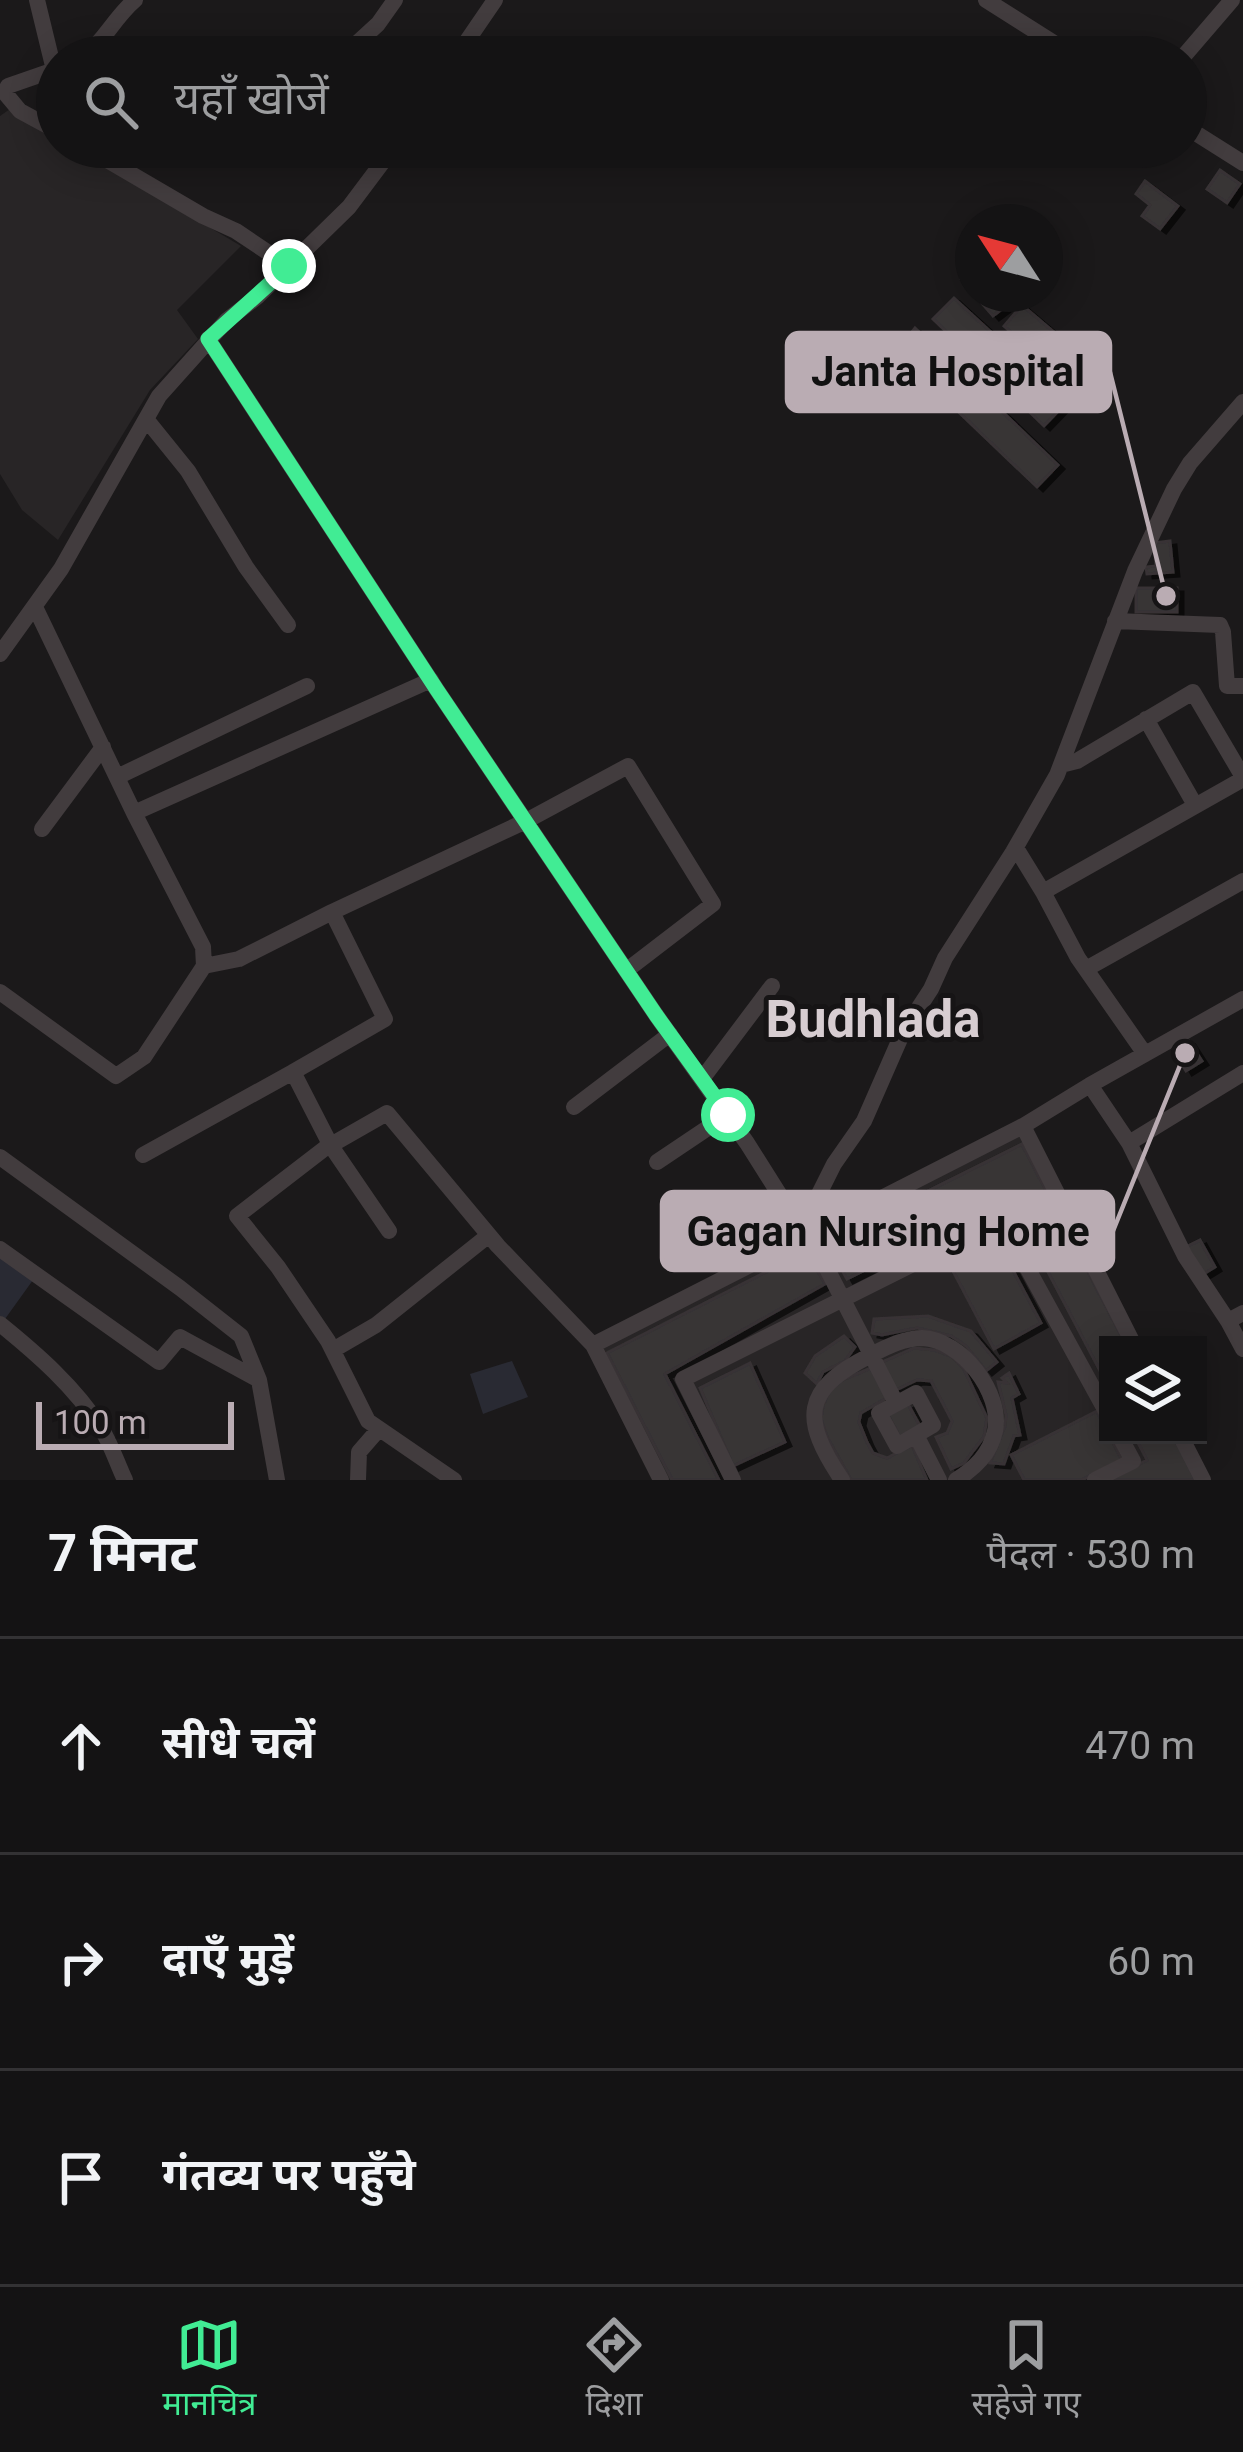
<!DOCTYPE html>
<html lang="hi">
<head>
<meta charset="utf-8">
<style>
  :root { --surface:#141314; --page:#212022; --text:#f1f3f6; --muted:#9d9ea0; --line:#333234; --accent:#41ec94 }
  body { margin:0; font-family:Roboto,"Noto Sans Devanagari",sans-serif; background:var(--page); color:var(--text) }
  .controls { position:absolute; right:36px; bottom:36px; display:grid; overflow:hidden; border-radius:0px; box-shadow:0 6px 30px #0003 }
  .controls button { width:108px; height:108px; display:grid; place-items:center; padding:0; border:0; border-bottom:3px solid var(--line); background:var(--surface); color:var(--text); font:60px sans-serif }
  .compass { position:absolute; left:955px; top:204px; width:108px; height:108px; border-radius:50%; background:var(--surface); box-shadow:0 6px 30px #0003; rotate:306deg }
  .scale { position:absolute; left:36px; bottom:30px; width:198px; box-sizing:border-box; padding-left:12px; border:6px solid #baacb3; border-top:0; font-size:33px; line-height:42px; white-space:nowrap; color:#baacb3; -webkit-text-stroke:9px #161415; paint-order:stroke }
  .stop { position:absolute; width:36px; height:36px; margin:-27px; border:9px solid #41ec94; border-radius:50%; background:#fff }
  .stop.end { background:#41ec94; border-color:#fff; box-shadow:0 3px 12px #0008 }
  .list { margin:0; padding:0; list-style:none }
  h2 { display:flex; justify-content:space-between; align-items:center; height:156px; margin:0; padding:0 48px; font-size:51px }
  h2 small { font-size:39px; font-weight:400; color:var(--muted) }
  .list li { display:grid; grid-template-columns:78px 1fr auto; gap:36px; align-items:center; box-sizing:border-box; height:216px; padding:0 48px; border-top:3px solid var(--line) }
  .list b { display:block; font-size:45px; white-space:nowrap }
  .list em { font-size:39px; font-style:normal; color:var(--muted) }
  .icon { flex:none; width:66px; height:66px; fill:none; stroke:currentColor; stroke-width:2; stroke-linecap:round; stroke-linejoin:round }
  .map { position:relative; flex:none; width:1243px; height:1480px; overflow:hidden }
  .search { position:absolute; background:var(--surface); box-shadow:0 6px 30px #0003; left:36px; right:36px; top:36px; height:132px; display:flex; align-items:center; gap:30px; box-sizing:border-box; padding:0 42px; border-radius:66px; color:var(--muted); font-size:45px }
  .sheet { height:804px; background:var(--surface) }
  nav { display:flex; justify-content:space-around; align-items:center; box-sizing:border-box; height:168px; border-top:3px solid var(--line); background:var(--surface); font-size:33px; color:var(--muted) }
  nav a { display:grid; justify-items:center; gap:6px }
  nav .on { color:var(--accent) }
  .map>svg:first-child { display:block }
  .built { fill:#282526 }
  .green { fill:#292a33 }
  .building { fill:#373435; stroke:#373334; stroke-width:3; filter:url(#shadow) }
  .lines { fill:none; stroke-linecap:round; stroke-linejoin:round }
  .minor { stroke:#423c3e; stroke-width:16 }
  .route { stroke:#41ec94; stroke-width:15 }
  .labels { text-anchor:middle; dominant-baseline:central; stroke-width:10; stroke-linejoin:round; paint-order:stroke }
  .district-label { font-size:51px; font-weight:bold; fill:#d7cdd1; stroke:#161415 }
  .leader { fill:none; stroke:#baacb3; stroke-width:4.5 }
  .callout-dot { fill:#baacb3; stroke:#161415; stroke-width:4.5 }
  .callout { fill:#baacb3; stroke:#baacb3; stroke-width:4.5 }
  .callout-label { font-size:42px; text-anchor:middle; font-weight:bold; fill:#111 }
</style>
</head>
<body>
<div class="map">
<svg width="1243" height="1480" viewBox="0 0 1243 1480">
  <defs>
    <filter id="shadow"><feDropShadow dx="6" dy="4" stdDeviation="0" flood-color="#0009"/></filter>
  </defs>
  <rect width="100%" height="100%" fill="#1b191a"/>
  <path class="built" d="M10,109L57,137V147H74L241,246L177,310L198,339L150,390L58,540L22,510L0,474V116Z
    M1022,1127L1133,1345H1108V1435H1178L1201,1480H662L594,1346Z"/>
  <path class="green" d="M0,1257L33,1280L5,1319L0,1316Z
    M512,1361L528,1397L483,1414L470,1374Z"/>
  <path class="building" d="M1220,170L1240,184L1227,203L1207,189Z
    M1145,181L1178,206L1160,229L1142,216L1150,205L1136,194Z
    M973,269V293L961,279Z
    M974,294H1008L1014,300L993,316Z
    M954,298L1067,402L1044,426L933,319Z
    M1022,305L1094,366L1073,388L1004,326Z
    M915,328L1058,465L1037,487L896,352Z
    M1170,541L1173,572L1147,574L1146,567L1156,566L1154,543Z
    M1136,588H1177V612H1136Z
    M1189,1041L1202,1061L1186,1071L1174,1051Z
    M1022,1144L1126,1345H1108V1386L1009,1198L847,1279L826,1242Z
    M1200,1240L1215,1267L1202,1275L1186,1247Z
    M1000,1246L1041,1323L994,1349L953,1271Z
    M807,1251L825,1284L665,1374L719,1480H672L607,1353Z
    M928,1316L971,1331L997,1362L986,1371L966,1346L951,1336L917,1328L882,1335L872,1333L874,1319Z
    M844,1336L855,1347L845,1361L823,1372L817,1384L805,1373L815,1356Z
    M914,1348L935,1350L951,1356L964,1369L987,1418L984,1437L964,1463L951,1469L936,1437L947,1433L952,1421L931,1381L917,1380L896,1390L880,1363Z
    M750,1363L785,1442L733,1466L700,1388Z
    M871,1368L887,1398L861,1413L859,1422L867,1442L873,1453L887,1458L912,1445L927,1480H851L827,1437L821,1419L823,1405L830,1390L842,1380Z
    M1009,1373L1019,1394L1012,1398L1020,1435L1014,1436L1004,1464L990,1463L1005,1426L1006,1415L998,1382L1007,1383L1002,1378Z
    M908,1404L920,1426L900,1437L888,1415Z
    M1097,1411L1122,1460L1082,1480H1024L1011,1455Z
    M1134,1435H1173L1196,1480H1109L1147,1460Z"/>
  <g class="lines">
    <path class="minor" d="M37,0L54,70
      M986,0L1076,57
      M84,57C104,41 115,17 135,0
      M342,57L378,24L395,0
      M456,57L495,0
      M1183,57L1232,0
      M57,69L8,86L5,93L20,111L57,131
      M1186,127L1243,163
      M85,147L203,216L236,231L288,266
      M208,339L437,690L656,1015L747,1143L793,1216L804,1224
      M146,419L188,471L246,567L288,625
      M1115,621L1220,625L1223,632L1227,686H1243
      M0,654L61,569L159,396L227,320L257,297L349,207L394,147
      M1146,719L1195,805
      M1061,765L1077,761L1193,692L1243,777
      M117,777L307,686
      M134,813L431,680
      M42,829L103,747
      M1016,848L1043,892
      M204,966L239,959L332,912
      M1086,969L1243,881
      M0,992L116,1076L144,1057L204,966L203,947L134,813L35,607
      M1145,1054L1078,958L1043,892L1243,779
      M293,1072L385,1019L332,912L526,821L628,766L713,904L627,970
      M702,1079L772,986
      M574,1107L670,1034
      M1023,1126L1090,1085
      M1129,1143L1090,1085L1243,999
      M143,1155L293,1072L331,1146L389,1231
      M0,1157L180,1288L241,1336L259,1380
      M657,1162L727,1115
      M0,1249L159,1362L180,1337L259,1380L277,1480
      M1243,1313L1228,1321L1243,1349
      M1228,1321L1185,1256L1129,1143L1243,1073
      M0,1324C37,1354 75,1387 101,1428C111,1444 117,1463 125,1480
      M333,1350L376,1325L489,1235
      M916,1393L933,1425L897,1446L879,1413Z
      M896,1403L804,1224L834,1164L864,1121L903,1032L931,989L945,958L1013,852L1057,775L1135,571L1174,489L1190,463L1243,402
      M916,1435L939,1480
      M1180,1435L1203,1480
      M358,1480L359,1452L379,1429
      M454,1480L368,1421L328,1341L278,1267L237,1216L324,1149L387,1113L498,1246L593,1345
      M661,1480L593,1345L1023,1126L1134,1345
      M733,1480L683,1379L1001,1220L1108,1415
      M842,1480C801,1419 802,1390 869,1356C885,1348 903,1338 922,1338C961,1339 1003,1393 995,1431C990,1454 975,1468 956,1480
      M1095,1480L1133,1461L1119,1435"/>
  </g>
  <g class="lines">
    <path class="route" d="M289,266L208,339L437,690L656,1015L728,1115"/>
  </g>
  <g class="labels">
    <g class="district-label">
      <text x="873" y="1019">Budhlada</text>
    </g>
  </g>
  <path class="leader" d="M1166 596L1110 372M1185 1053L1113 1231"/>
  <g class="callout-dot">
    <circle cx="1166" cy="596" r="12"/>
    <circle cx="1185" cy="1053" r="12"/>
  </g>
  <g class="callout">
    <rect x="787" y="333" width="323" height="78" rx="12"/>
    <rect x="662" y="1192" width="451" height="78" rx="12"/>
  </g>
  <g class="callout-label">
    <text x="948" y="386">Janta Hospital</text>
    <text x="888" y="1246">Gagan Nursing Home</text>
  </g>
</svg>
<div class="controls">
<button><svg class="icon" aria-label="layers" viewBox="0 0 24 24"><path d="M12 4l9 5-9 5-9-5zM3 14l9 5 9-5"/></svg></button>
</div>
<svg class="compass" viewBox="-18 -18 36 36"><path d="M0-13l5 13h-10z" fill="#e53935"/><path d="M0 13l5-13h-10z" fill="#9d9ea0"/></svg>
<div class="scale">100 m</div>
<div class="stop" style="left:728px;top:1115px"></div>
<div class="stop end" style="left:289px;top:266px"></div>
<div class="search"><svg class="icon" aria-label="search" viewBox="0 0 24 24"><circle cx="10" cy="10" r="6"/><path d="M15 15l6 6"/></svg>यहाँ खोजें</div>
</div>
<section class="sheet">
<h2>7 मिनट<small>पैदल · 530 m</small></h2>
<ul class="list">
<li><svg class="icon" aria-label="ahead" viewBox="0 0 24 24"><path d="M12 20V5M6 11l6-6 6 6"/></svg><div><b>सीधे चलें</b></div><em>470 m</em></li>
<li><svg class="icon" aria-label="right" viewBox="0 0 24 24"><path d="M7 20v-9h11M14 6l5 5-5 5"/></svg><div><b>दाएँ मुड़ें</b></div><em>60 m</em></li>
<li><svg class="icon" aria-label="arrive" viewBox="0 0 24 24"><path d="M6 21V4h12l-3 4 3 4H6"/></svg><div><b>गंतव्य पर पहुँचे</b></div></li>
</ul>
</section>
<nav>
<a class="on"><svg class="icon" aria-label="map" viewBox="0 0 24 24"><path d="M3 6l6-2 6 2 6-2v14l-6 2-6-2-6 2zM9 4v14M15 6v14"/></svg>मानचित्र</a>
<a><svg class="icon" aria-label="directions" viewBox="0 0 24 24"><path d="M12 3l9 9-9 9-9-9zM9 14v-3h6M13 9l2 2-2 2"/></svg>दिशा</a>
<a><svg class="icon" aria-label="saved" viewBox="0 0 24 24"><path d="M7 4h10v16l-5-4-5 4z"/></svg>सहेजे गए</a>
</nav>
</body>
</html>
